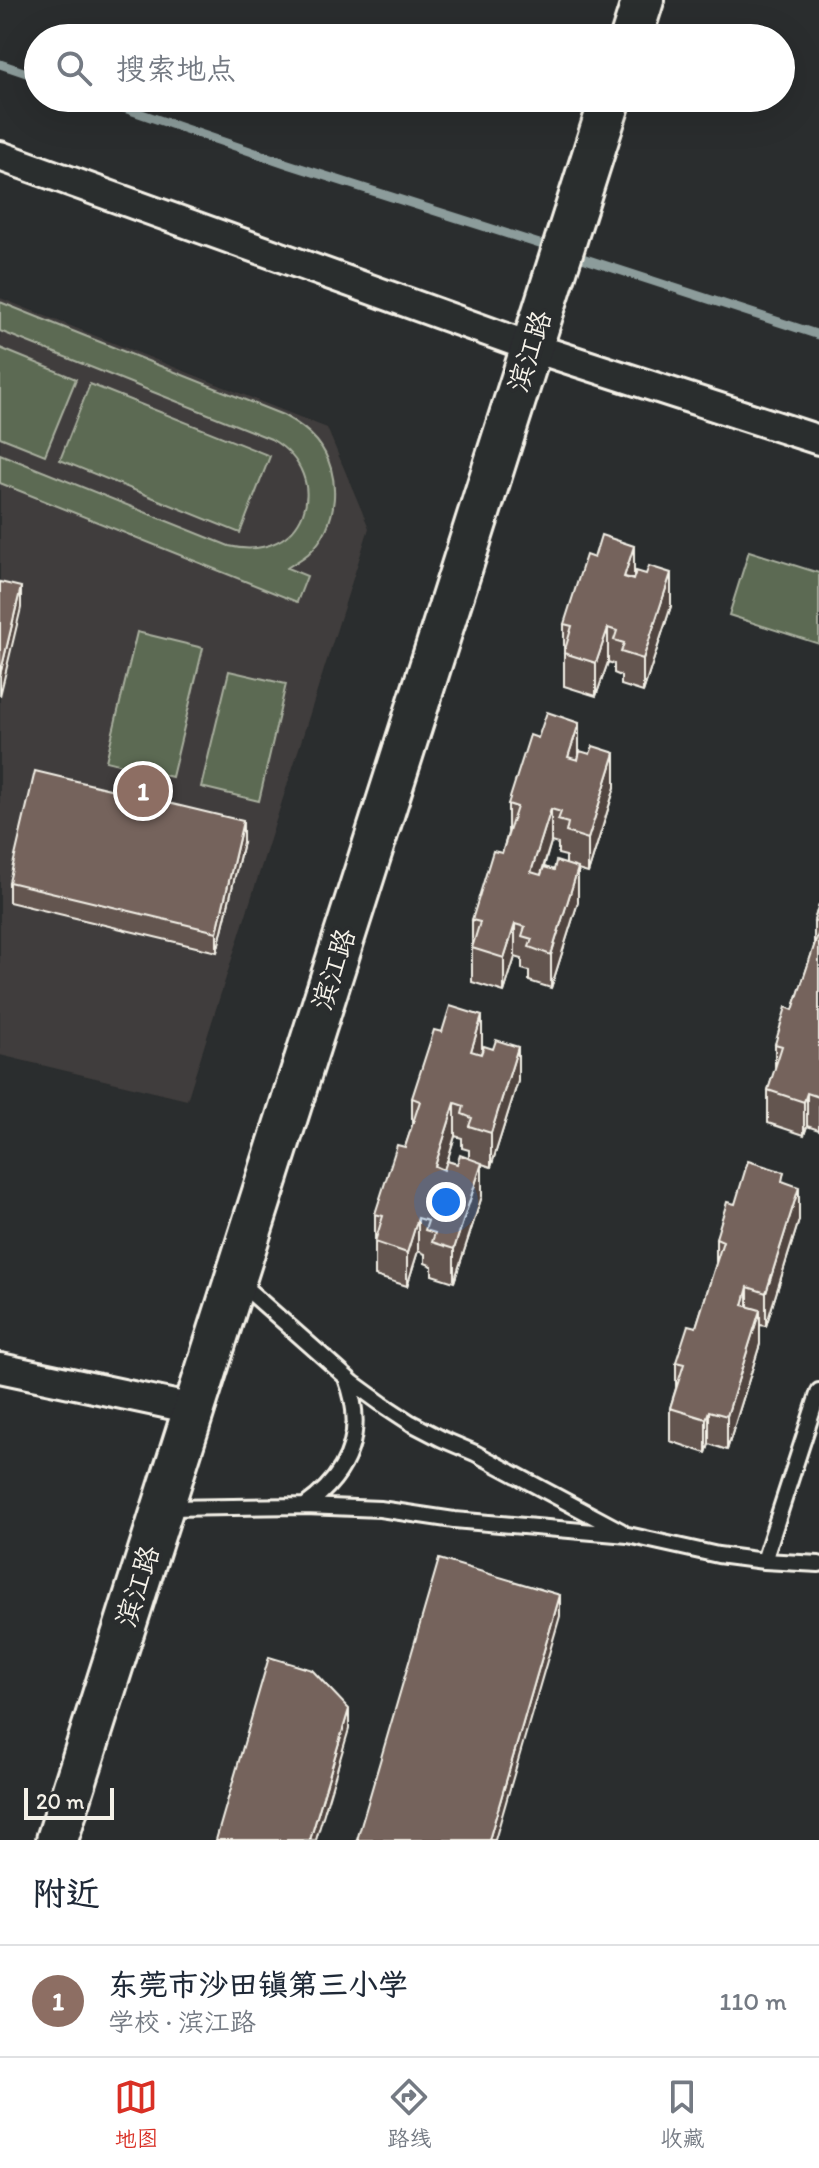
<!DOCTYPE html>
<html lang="zh">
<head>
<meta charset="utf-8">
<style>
  :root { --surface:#fff; --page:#f6f6f7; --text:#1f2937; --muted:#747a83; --line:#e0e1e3; --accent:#d93025 }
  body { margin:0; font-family:Itim,"LXGW WenKai TC",sans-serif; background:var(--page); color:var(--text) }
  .scale { position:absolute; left:24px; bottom:20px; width:90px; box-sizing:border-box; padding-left:8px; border:4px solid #f4f1e8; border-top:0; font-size:22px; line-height:28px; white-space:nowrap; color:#f4f1e8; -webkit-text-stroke:6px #2a2d2e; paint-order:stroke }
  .you { position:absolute; left:446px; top:1202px; width:28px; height:28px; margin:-20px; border:6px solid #fff; border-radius:50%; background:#1a73e8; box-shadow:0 0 0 12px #1a73e833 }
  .badge { display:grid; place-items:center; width:52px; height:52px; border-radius:50%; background:var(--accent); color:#fff; font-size:26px; font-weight:700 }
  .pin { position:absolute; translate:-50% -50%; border:4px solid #fff; box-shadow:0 2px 8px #0006 }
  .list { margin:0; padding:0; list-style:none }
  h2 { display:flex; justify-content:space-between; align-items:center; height:104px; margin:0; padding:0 32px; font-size:34px }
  h2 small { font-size:26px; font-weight:400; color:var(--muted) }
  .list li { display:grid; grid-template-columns:52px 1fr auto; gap:24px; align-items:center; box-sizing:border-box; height:112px; padding:0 32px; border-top:2px solid var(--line) }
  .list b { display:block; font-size:30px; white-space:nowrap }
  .list p { margin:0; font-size:26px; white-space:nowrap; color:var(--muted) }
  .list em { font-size:26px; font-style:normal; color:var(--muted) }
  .icon { flex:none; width:44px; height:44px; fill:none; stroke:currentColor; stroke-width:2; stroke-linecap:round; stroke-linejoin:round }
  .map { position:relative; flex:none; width:819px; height:1840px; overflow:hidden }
  .search { position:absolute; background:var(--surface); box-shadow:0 8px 32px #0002; left:24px; right:24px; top:24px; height:88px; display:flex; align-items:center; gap:20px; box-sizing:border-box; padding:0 28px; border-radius:44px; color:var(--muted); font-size:30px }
  .sheet { height:216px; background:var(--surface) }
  nav { display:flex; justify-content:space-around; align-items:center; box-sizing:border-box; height:112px; border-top:2px solid var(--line); background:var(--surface); font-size:22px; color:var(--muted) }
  nav a { display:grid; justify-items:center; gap:4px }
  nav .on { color:var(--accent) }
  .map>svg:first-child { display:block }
  .built { fill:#403d3c }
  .green { fill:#5c6b53; stroke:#a8ae9e; stroke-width:2 }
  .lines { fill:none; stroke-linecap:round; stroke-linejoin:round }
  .stream { stroke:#8c9c9b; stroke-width:9 }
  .lane-casing { stroke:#f4f1e8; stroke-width:20 }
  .street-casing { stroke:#f4f1e8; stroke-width:34 }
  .secondary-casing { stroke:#f4f1e8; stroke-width:46 }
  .lane { stroke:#2a2d2e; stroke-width:14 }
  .street { stroke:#2a2d2e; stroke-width:28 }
  .secondary { stroke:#2a2d2e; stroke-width:40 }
  .wall { fill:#64554f; stroke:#f4f1e8; stroke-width:2; fill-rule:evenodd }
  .shaded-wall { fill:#514540; stroke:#f4f1e8; stroke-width:2 }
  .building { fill:#74635c; stroke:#f4f1e8; stroke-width:2 }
  .labels { text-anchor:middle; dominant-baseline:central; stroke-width:8; stroke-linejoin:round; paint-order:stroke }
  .street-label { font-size:28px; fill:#f4f1e8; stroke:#2a2d2e }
</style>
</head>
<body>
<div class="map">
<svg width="819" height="1840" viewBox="0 0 819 1840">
  <rect width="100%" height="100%" fill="#2a2d2e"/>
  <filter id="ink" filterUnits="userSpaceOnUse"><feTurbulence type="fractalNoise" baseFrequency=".0125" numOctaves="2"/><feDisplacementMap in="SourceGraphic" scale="16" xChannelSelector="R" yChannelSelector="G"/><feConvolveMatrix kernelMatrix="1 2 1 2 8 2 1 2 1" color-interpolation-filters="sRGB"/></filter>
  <g filter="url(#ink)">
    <path class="built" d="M0,298L327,428L369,528L187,1100L0,1055Z"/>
    <path class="green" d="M0,302L283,415C296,422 307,429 317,441C343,473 339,527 308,554C302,559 294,563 287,568L307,576L297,602L0,483V454L229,546C304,564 337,477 271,439L0,331Z
      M0,348L76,379L45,455L0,437Z
      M90,384L270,456L240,533L60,460Z
      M749,551L819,573V644L729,615Z
      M137,632L203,648L172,777L106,761Z
      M229,671L286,684L259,801L201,787Z"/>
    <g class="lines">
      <path class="stream" d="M0,64L38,77
        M95,98L288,164L552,248
        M570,254L819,335"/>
      <defs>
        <path id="lane" d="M239,1282L353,1383L382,1404L411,1423L442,1439L475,1453L621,1531
          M305,1506C351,1473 366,1430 346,1378
          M167,1508L305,1506L380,1509L454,1520L628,1535L718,1555L764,1561L819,1564
          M764,1561L819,1391"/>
        <path id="street" d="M0,156L531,347L819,440
          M0,1368L193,1409"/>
        <path id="secondary" d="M631,38L643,0
          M57,1840L611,98"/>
      </defs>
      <use href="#lane" class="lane-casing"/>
      <use href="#street" class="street-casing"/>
      <use href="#secondary" class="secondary-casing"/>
      <use href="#lane" class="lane"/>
      <use href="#street" class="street"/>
      <use href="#secondary" class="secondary"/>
    </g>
    <path class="wall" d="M634,578L671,606L643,692L621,685V676L614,673V664L608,662L596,696L564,686V624Z
      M579,756L615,787L588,873L578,870V902L551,988L529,981V971L522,969V959L515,957L504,992L472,982V920L502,853L508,833V804ZM551,842L558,844V854L566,856V864L554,870L544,867Z
      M243,842L217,952L9,902V882Z
      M819,904V1130L807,1126L804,1135L768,1123V1090L775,1070V1044L793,1010L814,947V921Z
      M482,1049L518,1081L491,1167L482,1164V1196L454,1282L432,1275V1266L425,1263V1254L418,1251L407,1286L375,1276V1214L405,1147L412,1127V1098ZM455,1136L462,1138V1148L469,1150V1158L457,1164L447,1161Z
      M784,1182L799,1220L766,1326L760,1325V1344L727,1450L709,1444L706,1453L670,1441V1408L676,1388V1362L696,1327L716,1264V1238L735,1204Z"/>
    <path class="shaded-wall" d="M634,546V579L624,577Z
      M671,573V606L643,692V659Z
      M21,587V608L0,696V675Z
      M608,628V662L596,696V663Z
      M579,723V756L568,790V757Z
      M615,753V787L588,873V839Z
      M551,809V842L531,906V872Z
      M243,821V842L217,952V932Z
      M578,868V902L551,988V955Z
      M515,924V957L504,992V958Z
      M482,1016V1050L471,1084V1051Z
      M518,1047V1081L491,1167V1133Z
      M807,1093V1126L804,1135V1102Z
      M455,1103V1136L435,1200V1166Z
      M482,1163V1196L454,1282V1249Z
      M799,1187V1220L766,1326V1293Z
      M418,1218V1251L407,1286V1253Z
      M748,1287V1321L743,1305Z
      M760,1310V1344L727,1450V1416Z
      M709,1411V1444L706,1453V1419Z
      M560,1595V1616L495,1840H489Z
      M349,1709V1729L316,1840H310Z"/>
    <path class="building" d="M601,535L634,546L624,577L633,580L636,571L646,574L649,566L671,573L643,659L621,652L624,643L614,640L617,631L608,628L596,663L564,653L572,626L564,624L586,555L594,558Z
      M0,582L21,587L0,675Z
      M547,712L579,723L568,757L578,760L580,751L590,754L593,746L615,753L588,839L566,832L568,823L558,820L561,812L551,809L531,872L541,875L544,867L554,870L556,861L578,868L551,955L529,947L532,939L522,936L525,927L515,924L504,958L472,948L480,922L472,920L493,851L502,853L517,807L508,804L530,735L538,738Z
      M35,771L243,821L217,932L9,882Z
      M819,904V923L814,921Z
      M819,931V1097L807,1093L804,1102L768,1090L782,1046L775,1044L786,1007L793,1010Z
      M450,1006L482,1016L471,1051L481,1054L484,1046L493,1049L496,1040L518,1047L491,1133L469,1126L472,1118L462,1114L464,1106L455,1103L435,1166L444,1170L447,1161L457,1164L460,1155L482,1163L454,1249L432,1242L435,1233L425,1230L428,1221L418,1218L407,1253L375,1242L383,1216L375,1214L397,1145L405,1147L420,1101L412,1098L434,1030L442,1032Z
      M748,1161L784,1172L782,1181L799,1187L766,1293L748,1287L743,1305L760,1310L727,1416L709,1411L706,1419L670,1408L684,1364L676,1362L688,1325L696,1327L723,1241L716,1238L727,1202L735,1204Z
      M439,1559L560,1595L489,1840H357Z
      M269,1657L312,1670L349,1709L310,1840H216Z"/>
  </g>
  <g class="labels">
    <g class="street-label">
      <text transform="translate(529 351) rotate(-72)">滨江路</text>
      <text transform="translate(333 969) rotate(-72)">滨江路</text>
      <text transform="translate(137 1586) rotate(-72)">滨江路</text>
    </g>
  </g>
</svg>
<div class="scale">20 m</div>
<div class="you"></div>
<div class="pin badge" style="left:143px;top:791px;background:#8d6e63">1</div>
<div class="search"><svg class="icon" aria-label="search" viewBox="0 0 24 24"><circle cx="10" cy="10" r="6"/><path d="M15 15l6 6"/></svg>搜索地点</div>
</div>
<section class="sheet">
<h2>附近<small></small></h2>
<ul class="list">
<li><span class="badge" style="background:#8d6e63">1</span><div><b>东莞市沙田镇第三小学</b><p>学校 · 滨江路</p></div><em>110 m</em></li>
</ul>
</section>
<nav>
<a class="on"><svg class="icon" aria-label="map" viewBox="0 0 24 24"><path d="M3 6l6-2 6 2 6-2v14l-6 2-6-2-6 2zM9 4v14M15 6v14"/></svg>地图</a>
<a><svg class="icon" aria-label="directions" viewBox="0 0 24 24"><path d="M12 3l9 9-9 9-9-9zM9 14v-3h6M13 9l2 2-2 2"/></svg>路线</a>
<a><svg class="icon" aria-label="saved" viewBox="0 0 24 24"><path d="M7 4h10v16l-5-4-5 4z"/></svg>收藏</a>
</nav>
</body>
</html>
